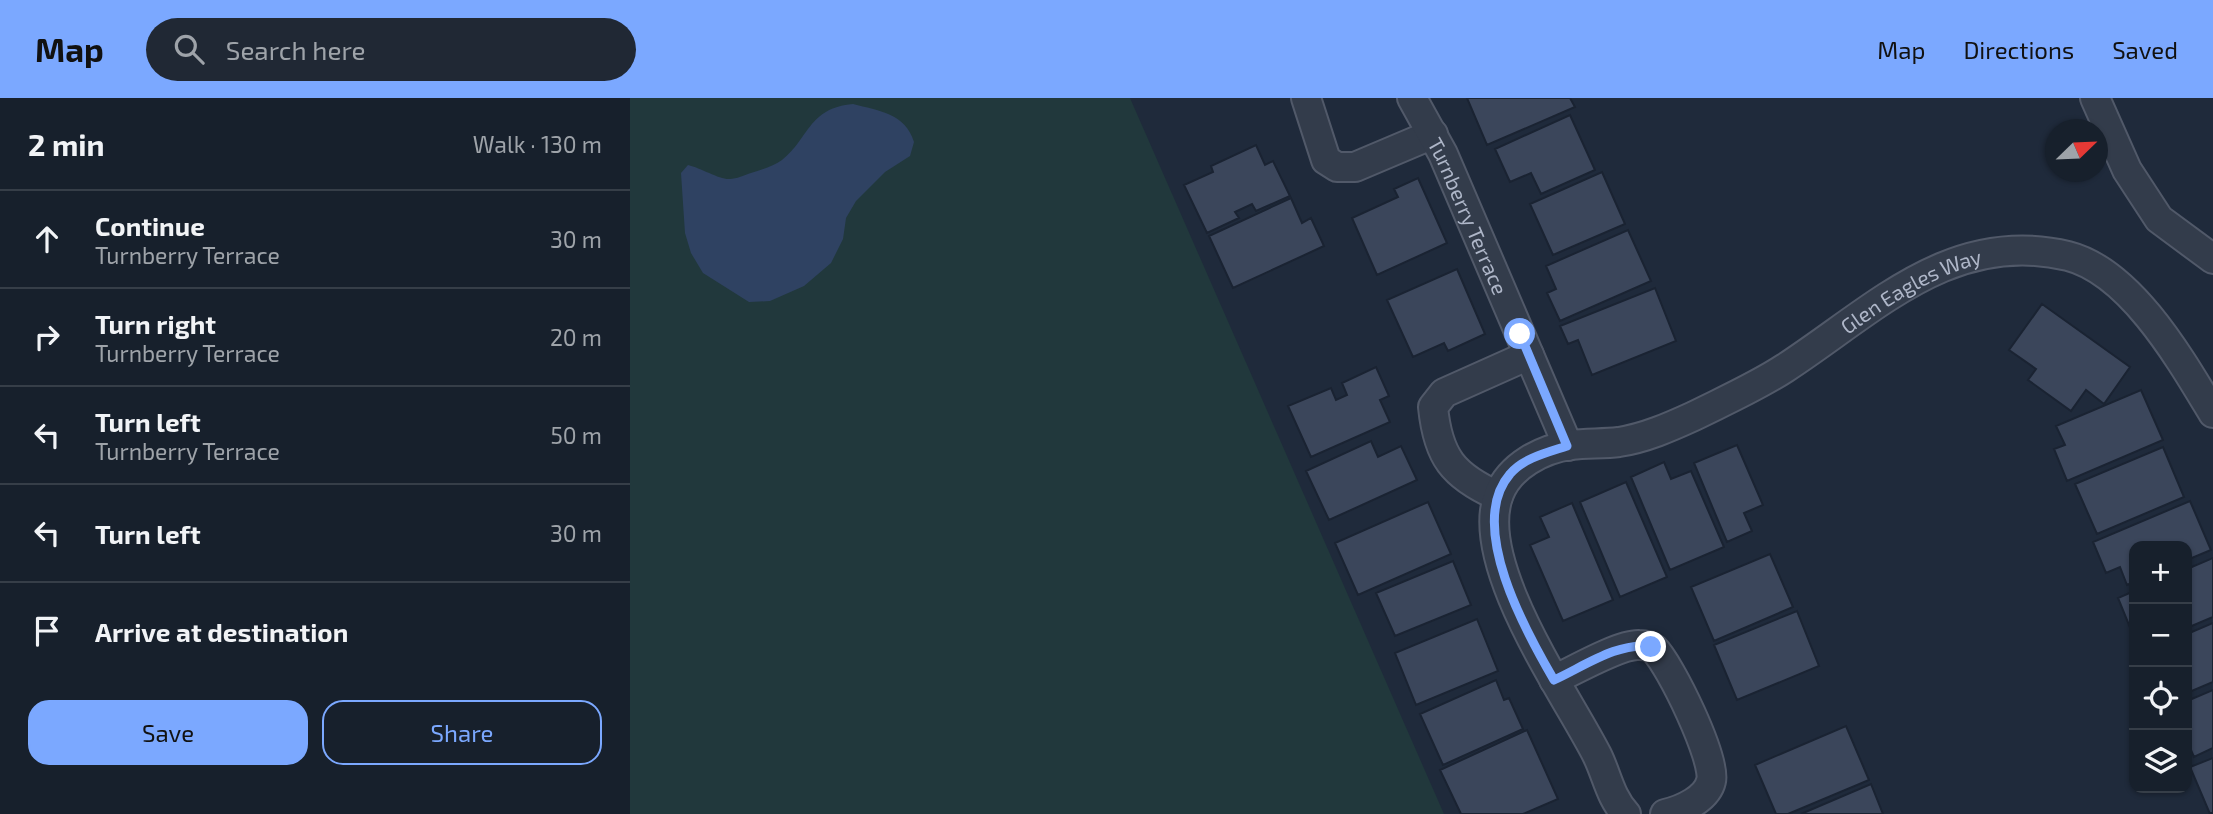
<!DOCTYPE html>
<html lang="en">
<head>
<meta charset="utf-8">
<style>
  :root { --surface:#17202c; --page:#202834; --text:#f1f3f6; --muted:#9ea3a9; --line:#363e48; --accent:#7ba8ff }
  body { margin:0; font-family:"Exo 2",sans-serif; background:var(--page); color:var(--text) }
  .controls { position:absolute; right:21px; bottom:21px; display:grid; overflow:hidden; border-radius:14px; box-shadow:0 2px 5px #0004 }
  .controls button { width:63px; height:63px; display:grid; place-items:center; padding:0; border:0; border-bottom:2px solid var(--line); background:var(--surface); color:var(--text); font:35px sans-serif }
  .compass { position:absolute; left:1415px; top:21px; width:63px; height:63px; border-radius:50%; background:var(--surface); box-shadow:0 2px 5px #0004; rotate:67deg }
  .stop { position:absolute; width:21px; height:21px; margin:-16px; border:5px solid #7ba8ff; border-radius:50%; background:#fff }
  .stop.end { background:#7ba8ff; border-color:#fff; box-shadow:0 2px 7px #0008 }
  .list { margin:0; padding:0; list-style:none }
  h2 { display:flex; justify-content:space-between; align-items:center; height:91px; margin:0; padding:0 28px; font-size:30px }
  h2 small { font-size:23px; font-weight:400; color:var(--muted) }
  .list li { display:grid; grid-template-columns:46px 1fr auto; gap:21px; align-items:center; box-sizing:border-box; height:98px; padding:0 28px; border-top:2px solid var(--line) }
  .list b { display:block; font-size:26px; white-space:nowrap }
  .list p { margin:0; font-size:23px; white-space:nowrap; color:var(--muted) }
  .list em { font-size:23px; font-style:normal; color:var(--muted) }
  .actions { display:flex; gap:14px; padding:21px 28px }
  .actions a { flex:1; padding:16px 0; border:2px solid var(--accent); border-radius:21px; text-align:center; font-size:24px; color:var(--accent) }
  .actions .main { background:var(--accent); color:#111 }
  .icon { flex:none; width:38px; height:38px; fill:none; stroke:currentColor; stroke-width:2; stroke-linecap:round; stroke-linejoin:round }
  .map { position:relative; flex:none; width:1583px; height:716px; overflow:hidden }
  header { display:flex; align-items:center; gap:42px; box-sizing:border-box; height:98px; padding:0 35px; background:var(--accent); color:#111 }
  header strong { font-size:33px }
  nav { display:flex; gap:38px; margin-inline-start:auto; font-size:24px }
  .search { width:490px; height:63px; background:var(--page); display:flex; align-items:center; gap:18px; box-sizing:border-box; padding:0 24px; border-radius:38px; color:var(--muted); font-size:26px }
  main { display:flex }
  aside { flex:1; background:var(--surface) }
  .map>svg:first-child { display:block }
  .green { fill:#21383c }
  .water { fill:#2f4262 }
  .building { fill:#3b465b; stroke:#1a2332; stroke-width:2 }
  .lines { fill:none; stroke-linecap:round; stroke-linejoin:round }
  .minor-casing { stroke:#515969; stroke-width:32 }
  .minor { stroke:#333c4b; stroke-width:28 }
  .route { stroke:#7ba8ff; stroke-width:9 }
  .labels { text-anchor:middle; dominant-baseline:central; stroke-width:5; stroke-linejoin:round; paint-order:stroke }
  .street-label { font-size:21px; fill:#aeb6c8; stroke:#182130 }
</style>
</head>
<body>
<header>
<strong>Map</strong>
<div class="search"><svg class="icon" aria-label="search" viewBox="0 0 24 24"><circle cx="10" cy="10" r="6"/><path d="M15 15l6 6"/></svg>Search here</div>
<nav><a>Map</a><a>Directions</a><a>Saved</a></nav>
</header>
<main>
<aside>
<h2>2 min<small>Walk · 130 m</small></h2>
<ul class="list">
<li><svg class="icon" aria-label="ahead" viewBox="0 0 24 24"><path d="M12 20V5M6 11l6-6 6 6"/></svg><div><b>Continue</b><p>Turnberry Terrace</p></div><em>30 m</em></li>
<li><svg class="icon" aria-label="right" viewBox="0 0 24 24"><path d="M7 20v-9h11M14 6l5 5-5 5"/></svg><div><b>Turn right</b><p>Turnberry Terrace</p></div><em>20 m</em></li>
<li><svg class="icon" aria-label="left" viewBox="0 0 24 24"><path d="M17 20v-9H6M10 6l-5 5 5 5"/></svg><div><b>Turn left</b><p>Turnberry Terrace</p></div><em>50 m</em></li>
<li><svg class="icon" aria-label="left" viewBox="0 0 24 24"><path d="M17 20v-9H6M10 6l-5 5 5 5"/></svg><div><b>Turn left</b></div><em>30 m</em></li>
<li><svg class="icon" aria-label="arrive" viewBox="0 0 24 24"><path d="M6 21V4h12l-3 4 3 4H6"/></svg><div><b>Arrive at destination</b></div></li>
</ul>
<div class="actions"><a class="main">Save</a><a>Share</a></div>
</aside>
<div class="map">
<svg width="1583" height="716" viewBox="0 0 1583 716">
  <rect width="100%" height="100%" fill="#1f2a3b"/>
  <path class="green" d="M0,0H500L814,716H0Z"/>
  <path class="water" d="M223,6C249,13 275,15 284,44L280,58L255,74L226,103L216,120L213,141L201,165L174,188L140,203L119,204L73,175L61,155L55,135L51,75L58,67C71,70 90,82 100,81C106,81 115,77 121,75C131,72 144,68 152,62C179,41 178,10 223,6Z"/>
  <path class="building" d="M837,0H940L945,9L857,47Z
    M940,17L965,72L911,96L901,75L880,84L865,51Z
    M626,47L635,67L643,63L660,98L626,113L622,106L605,114L609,120L577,135L554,87L583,74L581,68Z
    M972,74L995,126L923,157L900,106Z
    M788,80L817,145L747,177L722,120L768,99L764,91Z
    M661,100L672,125L681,120L694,148L603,190L579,138Z
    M998,132L1021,183L930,223L917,195L926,191L916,168Z
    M827,171L855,236L818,253L814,245L783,259L757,202Z
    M1025,190L1046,243L962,277L948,242L938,246L930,228Z
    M1412,206L1500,269L1474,306L1456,292L1441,313L1398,282L1406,271L1379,252Z
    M746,269L759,298L750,302L760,324L681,359L658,308L701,290L706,302L717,297L712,285Z
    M1511,292L1533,342L1437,383L1424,351L1435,347L1426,328Z
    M741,343L748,359L771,348L787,382L699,422L676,373Z
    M1107,347L1133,407L1114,415L1122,433L1097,444L1064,365Z
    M1533,349L1554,399L1467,436L1445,386Z
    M1034,364L1041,381L1061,373L1094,449L1040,472L1001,379Z
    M996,384L1037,479L990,499L950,404Z
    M1560,403L1581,452L1557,462V448H1504V484L1497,487L1490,469L1476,475L1463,444Z
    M798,404L821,456L728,497L705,445Z
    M942,405L983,502L933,523L900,447L919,439L910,419Z
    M1140,456L1163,509L1084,543L1061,489Z
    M1583,460V519L1557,530V471Z
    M823,463L841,507L765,538L746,495Z
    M1504,493V531L1501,532L1488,500Z
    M1167,513L1189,568L1107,602L1084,547Z
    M847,521L868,573L786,607L765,555Z
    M1583,525V584L1557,595V536Z
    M866,582L874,602L879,600L893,631L813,667L790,616Z
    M1583,592V650L1564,659L1557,643V603Z
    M1216,628L1239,682L1158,716H1146L1125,667Z
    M897,632L928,701L893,716H831L810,672Z
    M1583,660V714L1580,716L1560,669Z
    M1241,686L1253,716H1171Z"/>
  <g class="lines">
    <defs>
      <g id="minor">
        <path d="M676,0L696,62L707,69H725L803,36"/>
        <path id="s1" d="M782,0L813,56L938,348"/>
        <path d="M1465,0L1497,72L1529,121L1583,161"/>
        <path d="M868,398C823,378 808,359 803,309L814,295L899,257"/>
        <path d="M924,582C943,573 990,546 1009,547C1014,547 1020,548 1024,551C1040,566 1087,663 1081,683C1077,701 1052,712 1035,716"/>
        <path id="s2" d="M996,716C980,699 977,677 967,657C936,596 842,465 869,396C880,368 912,351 941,347C957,345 973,346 989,344C1015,340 1040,329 1064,318C1094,303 1126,289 1155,270C1244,212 1322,130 1438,158C1501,174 1551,262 1583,315"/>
      </g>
    </defs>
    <use href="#minor" class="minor-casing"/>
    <use href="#minor" class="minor"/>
  </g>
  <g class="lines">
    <path class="route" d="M890,236L937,348C919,354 893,360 880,376C836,427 896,534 924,582C953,569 989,543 1021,549"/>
  </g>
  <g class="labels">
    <g class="street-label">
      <text stroke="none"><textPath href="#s1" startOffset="131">Turnberry Terrace</textPath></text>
      <text stroke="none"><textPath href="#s2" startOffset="822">Glen Eagles Way</textPath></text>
    </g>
  </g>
</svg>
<div class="controls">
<button>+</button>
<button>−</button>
<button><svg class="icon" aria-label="locate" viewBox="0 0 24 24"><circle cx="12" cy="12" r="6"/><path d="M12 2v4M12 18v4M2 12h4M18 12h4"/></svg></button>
<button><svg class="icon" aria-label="layers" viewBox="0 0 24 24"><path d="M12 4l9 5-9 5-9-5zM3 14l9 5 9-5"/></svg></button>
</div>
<svg class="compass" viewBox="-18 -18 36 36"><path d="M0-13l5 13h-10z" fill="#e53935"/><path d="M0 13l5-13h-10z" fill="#9ea3a9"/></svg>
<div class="stop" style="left:890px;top:236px"></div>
<div class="stop end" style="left:1021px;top:549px"></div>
</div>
</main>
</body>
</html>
